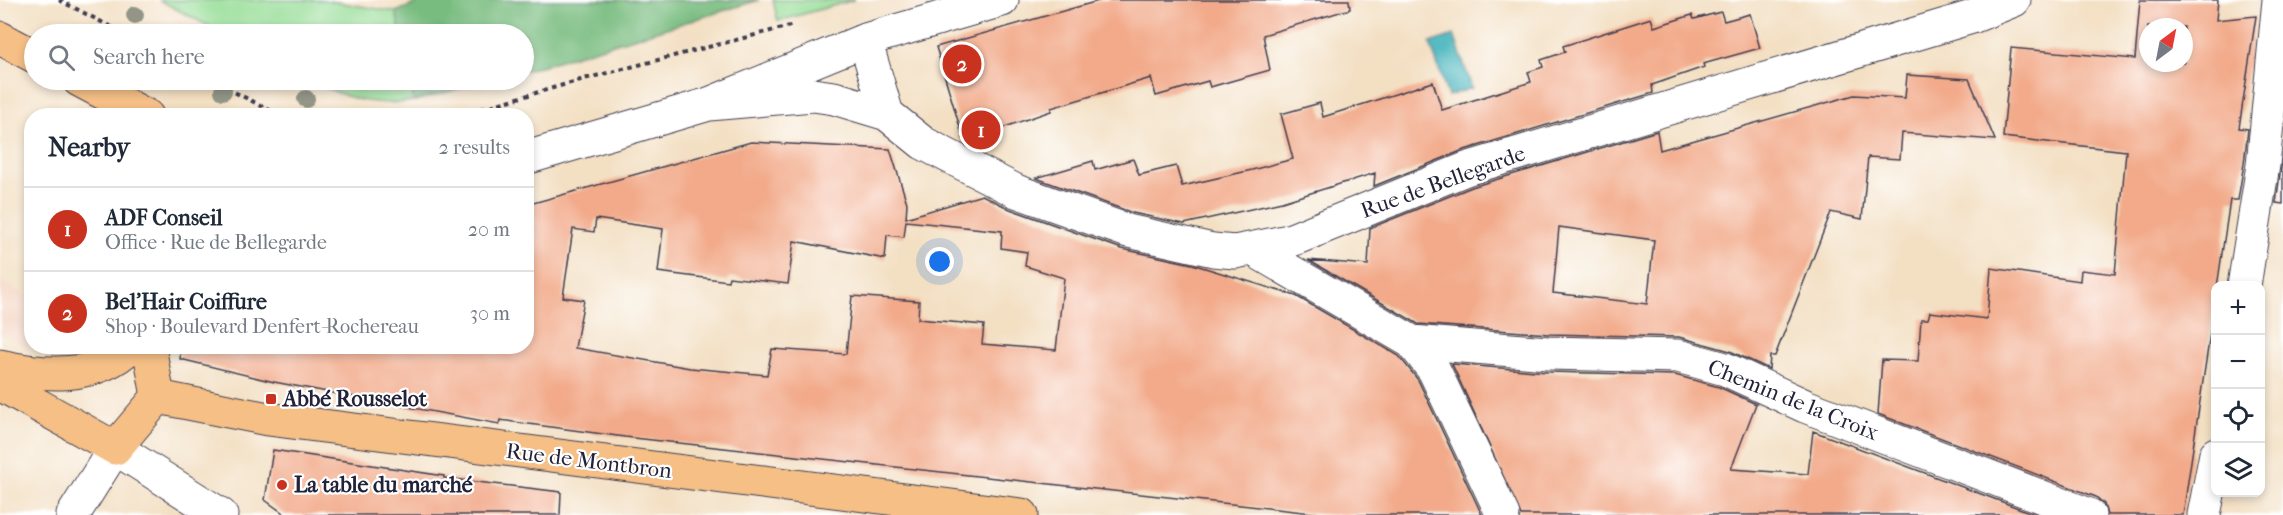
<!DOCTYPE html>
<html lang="en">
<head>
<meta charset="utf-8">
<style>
  :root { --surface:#fff; --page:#f2f2f3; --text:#1f2937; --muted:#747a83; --line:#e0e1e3; --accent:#c8321e }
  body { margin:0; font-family:"IM FELL French Canon",serif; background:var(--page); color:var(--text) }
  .controls { position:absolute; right:18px; bottom:18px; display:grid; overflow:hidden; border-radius:12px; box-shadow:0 3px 9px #0003 }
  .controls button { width:54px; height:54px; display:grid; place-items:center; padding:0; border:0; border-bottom:2px solid var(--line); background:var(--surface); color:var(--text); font:30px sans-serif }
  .compass { position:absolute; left:2139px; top:18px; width:54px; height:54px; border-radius:50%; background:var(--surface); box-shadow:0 3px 9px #0003; rotate:32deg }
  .you { position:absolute; left:940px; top:262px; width:21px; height:21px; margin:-15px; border:4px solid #fff; border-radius:50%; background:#1a73e8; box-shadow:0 0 0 9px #1a73e833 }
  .badge { display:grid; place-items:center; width:39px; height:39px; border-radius:50%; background:var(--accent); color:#fff; font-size:20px; font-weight:700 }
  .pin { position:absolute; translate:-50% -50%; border:3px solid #fff; box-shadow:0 2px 6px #0006 }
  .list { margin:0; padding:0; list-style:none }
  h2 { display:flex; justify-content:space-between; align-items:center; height:78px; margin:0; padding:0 24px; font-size:26px }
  h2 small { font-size:20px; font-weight:400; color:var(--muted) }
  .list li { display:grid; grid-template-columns:39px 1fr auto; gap:18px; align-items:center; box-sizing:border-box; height:84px; padding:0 24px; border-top:2px solid var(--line) }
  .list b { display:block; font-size:22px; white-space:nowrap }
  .list p { margin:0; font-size:20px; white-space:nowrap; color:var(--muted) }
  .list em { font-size:20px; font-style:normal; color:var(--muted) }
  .icon { flex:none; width:33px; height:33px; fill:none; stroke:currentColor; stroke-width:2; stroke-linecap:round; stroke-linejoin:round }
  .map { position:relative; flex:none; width:2283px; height:515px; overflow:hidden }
  .search { position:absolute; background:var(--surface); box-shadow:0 3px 9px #0003; left:24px; top:24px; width:510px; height:66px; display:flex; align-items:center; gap:15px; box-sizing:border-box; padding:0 21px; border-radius:33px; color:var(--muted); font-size:22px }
  .panel { position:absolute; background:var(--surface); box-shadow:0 3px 9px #0003; left:24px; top:108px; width:510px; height:246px; border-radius:24px }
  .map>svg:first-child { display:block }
  .built { fill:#f4d3c0 }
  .green { fill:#96dd96; stroke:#5c8068; stroke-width:1.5 }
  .forest { fill:#78bc7f; stroke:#4d6f5d; stroke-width:1.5 }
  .water { fill:#44b4bc; stroke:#336b7c; stroke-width:1.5 }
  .building { fill:#f2aa8a; fill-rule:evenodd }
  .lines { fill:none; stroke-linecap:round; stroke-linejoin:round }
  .minor-casing { stroke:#413e4f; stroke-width:35 }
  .major-casing { stroke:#413e4f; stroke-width:35 }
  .path { stroke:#413e4f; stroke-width:4; stroke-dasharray:4.5 4.5; stroke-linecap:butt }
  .minor { stroke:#fff; stroke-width:33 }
  .major { stroke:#f5bf86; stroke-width:33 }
  .tree { fill:#939687 }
  .poi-dot { fill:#c8321e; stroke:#fff; stroke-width:2 }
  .labels { text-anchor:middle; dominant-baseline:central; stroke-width:4.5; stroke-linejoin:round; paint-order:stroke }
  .street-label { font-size:22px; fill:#22223b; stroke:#fff }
  .poi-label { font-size:22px; font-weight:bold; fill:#22223b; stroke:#fff; text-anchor:start }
</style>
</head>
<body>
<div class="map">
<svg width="2283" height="515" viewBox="0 0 2283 515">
  <rect width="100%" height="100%" fill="#fff"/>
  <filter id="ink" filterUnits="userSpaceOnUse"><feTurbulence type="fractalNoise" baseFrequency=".0167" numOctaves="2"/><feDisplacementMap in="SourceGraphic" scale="12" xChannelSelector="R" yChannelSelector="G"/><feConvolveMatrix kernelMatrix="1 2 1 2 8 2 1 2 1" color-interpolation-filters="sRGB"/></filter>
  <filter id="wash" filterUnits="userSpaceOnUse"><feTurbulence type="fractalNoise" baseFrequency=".008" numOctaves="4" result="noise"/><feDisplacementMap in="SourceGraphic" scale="24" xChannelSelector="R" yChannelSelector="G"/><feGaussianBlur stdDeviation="1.35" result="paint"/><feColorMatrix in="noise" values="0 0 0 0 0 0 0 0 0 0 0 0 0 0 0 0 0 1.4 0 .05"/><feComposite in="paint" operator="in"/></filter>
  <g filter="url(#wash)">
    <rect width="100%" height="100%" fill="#f3dfc2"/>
    <path class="built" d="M0,281L31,298V336L26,347L0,333Z"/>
    <path class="green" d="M159,0H324L396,12L401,34H224Z
      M773,0H854L778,21Z
      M310,80H410L414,101C372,107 348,99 310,80Z"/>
    <path class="forest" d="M424,0H759L524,71V34H401L396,12Z
      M410,80H491L414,101Z"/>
    <path class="water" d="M1454,35L1472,88L1448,96L1430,43Z"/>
    <g id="blocks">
      <path class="building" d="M1102,0H1349L1350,9L1263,35L1270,70L1210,87L1208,81L1156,96L1151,78L1051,108V111L964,141L936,47Z
        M2140,0H2218L2216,20L2256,16L2239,128L2248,129L2244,163L2238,200H2230L2183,515H2107L2104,504L2096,497L1878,414L1882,360L1918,361L1921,319H1928L1930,312L1987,319L1991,268L2080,281L2081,270L2115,274L2126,151L2003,137L2011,48L2135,59ZM2148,27H2184V63H2148Z
        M1721,12L1724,21L1750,14L1760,48L1703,64L1704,67L1652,85L1653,93L1461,151L1374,186L1375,173L1282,202L1184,224L1133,213L1036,178L1093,161L1095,170L1133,159L1139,175L1176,166L1182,186L1252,170L1293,159L1281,114L1320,103L1323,117L1433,82L1442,110L1531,82L1528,72L1543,67L1541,60L1565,52L1563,46L1651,18L1654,27L1692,15L1694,19Z
        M1907,75L1969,79L1995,140L1902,133L1900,159L1868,157L1862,219L1831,212L1775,356H1770L1769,369L1730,351L1679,337L1549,334L1418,324L1308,260L1368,265L1370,228L1472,187L1657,131L1660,150L1854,95L1905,98ZM1559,227L1654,240L1647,304L1553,293Z
        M751,142L890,149L907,203L906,218L982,195L1010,209L1122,249L1192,264L1296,296L1399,356L1418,380L1482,515H1330L625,437L500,420L499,424L274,382L180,359L181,346H526V205ZM596,219L663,229L658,272L728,281L729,277L788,284L794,241L885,259L887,235L904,237L906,221L1002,231L1001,248L1027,252L1025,266L1064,278L1056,350L982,344L984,325L918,319L919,301L852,296L846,354L772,349L767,375L690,368L575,348L584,300L563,297L573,229L594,232Z
        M2283,153V204L2276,203Z
        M1452,364L1547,372L1675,375L1719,387L1756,404L1731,469L1808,474L1813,431L2037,515H1521Z
        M273,450L444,476V478L561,492L560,515H286L265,500Z"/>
    </g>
  </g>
  <g filter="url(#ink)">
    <use href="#blocks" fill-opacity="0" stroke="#413e4f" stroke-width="1.5"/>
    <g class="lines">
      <defs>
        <path id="minor" d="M865,40L887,114
          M709,104L813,95L834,98L887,114L923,143L1016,191L1128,231L1213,250L1235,252L1289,241L1466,169L1972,17L2014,0
          M526,158L709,104L865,40L1002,0
          M1254,250L1412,342L1434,370L1503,515
          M2244,286L2263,165L2279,0
          M1412,342L1548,353L1678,356L1725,369L1805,406L2089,515
          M73,515L115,448L221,515
          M2204,515L2216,454"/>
        <path id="major" d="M0,38L34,56
          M79,80L147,116
          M0,366C44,376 96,380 131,346
          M0,384L115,448L158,397L149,346
          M158,397L268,419L1022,515"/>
      </defs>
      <use href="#minor" class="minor-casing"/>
      <use href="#major" class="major-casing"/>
      <path class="path" d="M59,0L125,34
        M211,80L281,116
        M456,116L584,79L794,25"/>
      <use href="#minor" class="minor"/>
      <use href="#major" class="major"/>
    </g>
    <g class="tree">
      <circle cx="135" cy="15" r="9"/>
      <circle cx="223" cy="91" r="9"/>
      <circle cx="306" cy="99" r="9"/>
    </g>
  </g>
  <g class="poi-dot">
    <rect x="265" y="393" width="12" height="12" rx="3"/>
    <circle cx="282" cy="485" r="6"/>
  </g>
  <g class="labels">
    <g class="street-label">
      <text transform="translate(1443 182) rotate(-20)">Rue de Bellegarde</text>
      <text transform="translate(1793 400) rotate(22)">Chemin de la Croix</text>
      <text transform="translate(589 461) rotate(7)">Rue de Montbron</text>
    </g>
    <g class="poi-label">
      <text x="283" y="399">Abbé Rousselot</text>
      <text x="294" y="485">La table du marché</text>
    </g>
  </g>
</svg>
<div class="controls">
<button>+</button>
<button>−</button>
<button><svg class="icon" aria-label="locate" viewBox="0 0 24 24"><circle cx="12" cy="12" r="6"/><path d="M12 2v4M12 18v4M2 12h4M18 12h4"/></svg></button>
<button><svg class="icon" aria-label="layers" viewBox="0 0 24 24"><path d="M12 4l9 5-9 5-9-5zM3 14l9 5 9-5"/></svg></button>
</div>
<svg class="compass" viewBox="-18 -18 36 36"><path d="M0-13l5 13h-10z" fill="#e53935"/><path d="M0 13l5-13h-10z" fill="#747a83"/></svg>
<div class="you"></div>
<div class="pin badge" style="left:981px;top:130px">1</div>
<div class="pin badge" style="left:962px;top:64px">2</div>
<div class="search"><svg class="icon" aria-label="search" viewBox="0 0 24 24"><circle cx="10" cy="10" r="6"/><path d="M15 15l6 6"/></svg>Search here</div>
<section class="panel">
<h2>Nearby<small>2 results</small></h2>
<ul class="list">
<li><span class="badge">1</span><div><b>ADF Conseil</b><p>Office · Rue de Bellegarde</p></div><em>20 m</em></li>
<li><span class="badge">2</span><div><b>Bel'Hair Coiffure</b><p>Shop · Boulevard Denfert-Rochereau</p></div><em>30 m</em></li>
</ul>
</section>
</div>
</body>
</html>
